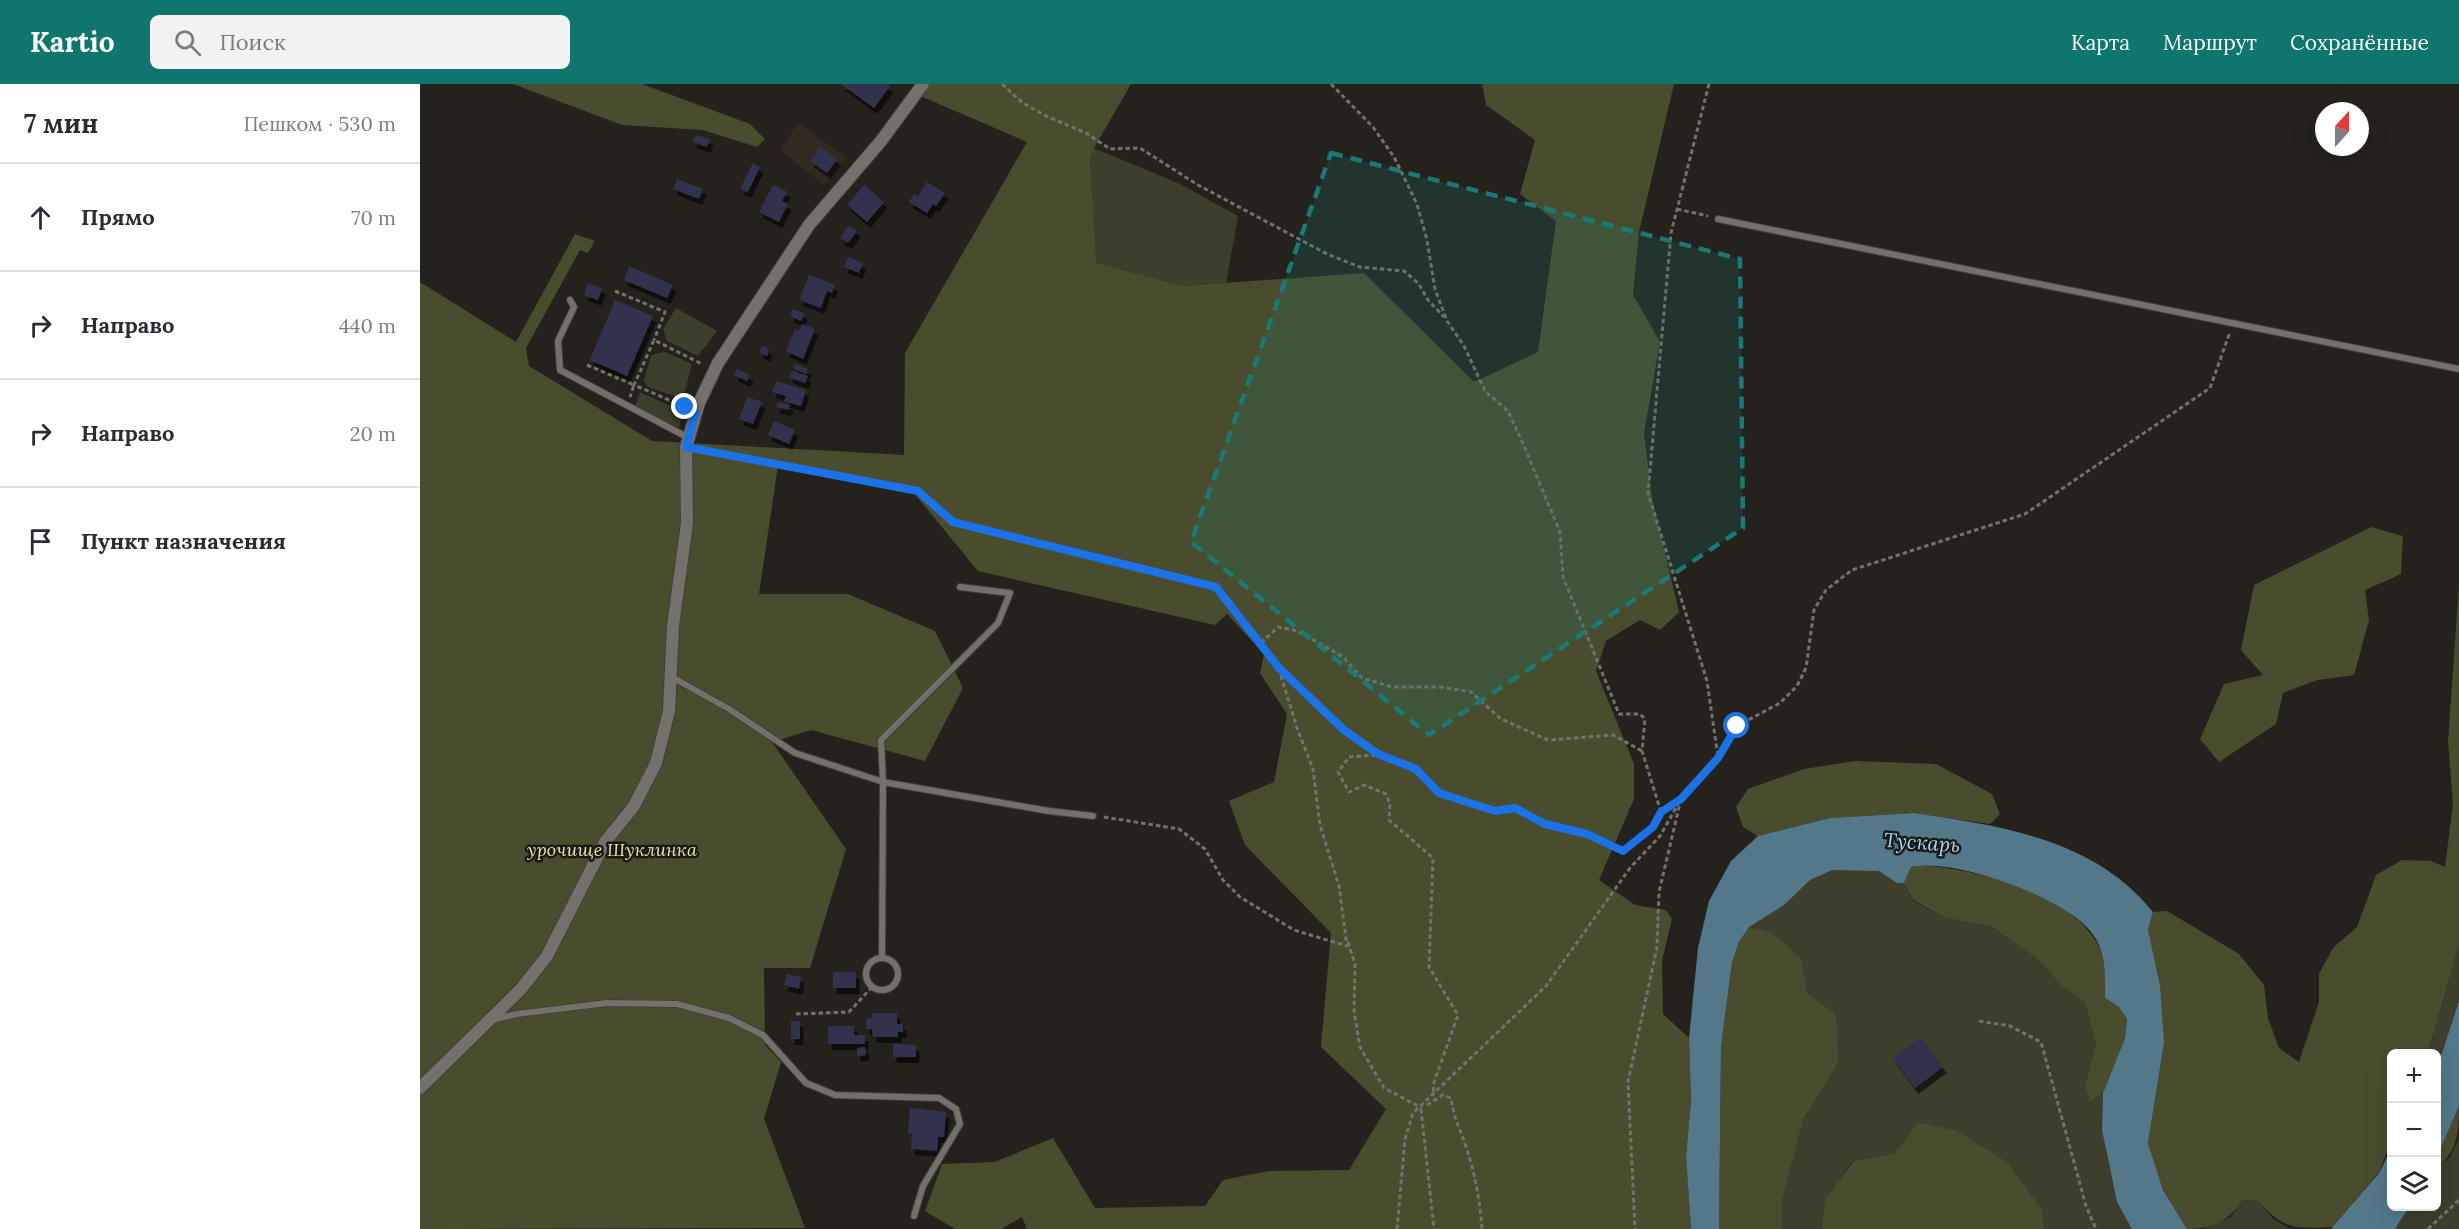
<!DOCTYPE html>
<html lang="ru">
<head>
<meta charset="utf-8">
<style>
  :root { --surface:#fff; --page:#f2f2f3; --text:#2b2b33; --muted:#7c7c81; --line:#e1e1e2; --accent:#0f766e }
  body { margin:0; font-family:Lora,serif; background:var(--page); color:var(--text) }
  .controls { position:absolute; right:18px; bottom:18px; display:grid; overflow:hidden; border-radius:9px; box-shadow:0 6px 24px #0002 }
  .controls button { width:54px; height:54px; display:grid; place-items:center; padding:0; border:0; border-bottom:2px solid var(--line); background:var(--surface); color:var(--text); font:30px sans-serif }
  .compass { position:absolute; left:1895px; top:18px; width:54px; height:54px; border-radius:50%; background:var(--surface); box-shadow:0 6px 24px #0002; rotate:21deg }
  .stop { position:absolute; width:18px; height:18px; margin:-14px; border:4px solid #1a73e8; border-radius:50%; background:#fff }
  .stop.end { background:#1a73e8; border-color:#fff; box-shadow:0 2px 6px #0008 }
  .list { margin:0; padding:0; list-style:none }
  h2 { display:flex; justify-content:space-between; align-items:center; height:78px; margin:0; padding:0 24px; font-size:26px }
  h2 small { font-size:20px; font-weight:400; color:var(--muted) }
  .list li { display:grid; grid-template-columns:39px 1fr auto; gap:18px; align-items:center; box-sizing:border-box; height:108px; padding:0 24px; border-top:2px solid var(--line) }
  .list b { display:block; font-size:22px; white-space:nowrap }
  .list em { font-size:20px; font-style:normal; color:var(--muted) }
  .icon { flex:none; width:33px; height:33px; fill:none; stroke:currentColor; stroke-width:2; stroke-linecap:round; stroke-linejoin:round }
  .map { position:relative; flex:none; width:2039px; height:1145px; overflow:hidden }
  header { display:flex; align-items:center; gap:36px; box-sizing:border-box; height:84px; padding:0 30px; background:var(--accent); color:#fff }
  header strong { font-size:28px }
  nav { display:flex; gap:33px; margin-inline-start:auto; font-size:21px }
  .search { width:420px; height:54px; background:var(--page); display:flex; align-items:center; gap:15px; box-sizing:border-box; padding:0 21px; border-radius:9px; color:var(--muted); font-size:22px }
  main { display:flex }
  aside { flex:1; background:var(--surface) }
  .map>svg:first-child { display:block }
  .built { fill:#302a1f }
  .green { fill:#3d3f2c }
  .forest { fill:#4a4d2d }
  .water { fill:#53788a }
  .building { fill:#333350; filter:url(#shadow) }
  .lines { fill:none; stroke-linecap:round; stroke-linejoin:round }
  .lane-casing { stroke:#42403c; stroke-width:8 }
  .street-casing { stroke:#42403c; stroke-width:14 }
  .path { stroke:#74726d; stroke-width:3; stroke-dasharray:4.5 3; stroke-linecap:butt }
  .lane { stroke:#74706a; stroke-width:6 }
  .street { stroke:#74706a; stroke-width:12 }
  .route { stroke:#1a73e8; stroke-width:8 }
  .marked { fill:#197b73; fill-opacity:0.2; stroke:#197b73; stroke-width:4.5; stroke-dasharray:12 8; stroke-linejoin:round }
  .labels { text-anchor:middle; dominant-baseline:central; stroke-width:5; stroke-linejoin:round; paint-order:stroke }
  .park-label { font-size:18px; font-style:italic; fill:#e2e8ab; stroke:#1c1914 }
  .water-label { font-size:20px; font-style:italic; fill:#9cdffe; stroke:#1c1914 }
</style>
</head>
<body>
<header>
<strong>Kartio</strong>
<div class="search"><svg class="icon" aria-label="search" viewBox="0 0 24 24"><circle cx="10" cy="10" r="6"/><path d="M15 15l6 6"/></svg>Поиск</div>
<nav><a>Карта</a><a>Маршрут</a><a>Сохранённые</a></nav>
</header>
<main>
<aside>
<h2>7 мин<small>Пешком · 530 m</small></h2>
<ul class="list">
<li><svg class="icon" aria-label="ahead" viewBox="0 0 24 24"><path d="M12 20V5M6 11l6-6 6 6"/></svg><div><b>Прямо</b></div><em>70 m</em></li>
<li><svg class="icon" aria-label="right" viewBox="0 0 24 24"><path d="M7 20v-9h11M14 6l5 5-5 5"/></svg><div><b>Направо</b></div><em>440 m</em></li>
<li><svg class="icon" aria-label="right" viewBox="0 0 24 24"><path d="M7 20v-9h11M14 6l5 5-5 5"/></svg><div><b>Направо</b></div><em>20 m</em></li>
<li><svg class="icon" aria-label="arrive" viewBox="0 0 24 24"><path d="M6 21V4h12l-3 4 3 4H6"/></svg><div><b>Пункт назначения</b></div></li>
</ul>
</aside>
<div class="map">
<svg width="2039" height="1145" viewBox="0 0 2039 1145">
  <defs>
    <filter id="shadow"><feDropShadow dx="3.5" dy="6" stdDeviation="0" flood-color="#0009"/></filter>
  </defs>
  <rect width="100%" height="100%" fill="#25221d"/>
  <path class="built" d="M378,39L426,73L404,101L360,66Z"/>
  <path class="green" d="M674,64L760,100L818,132L806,199L763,202L675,179L670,77Z
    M256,224L297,247L278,272L247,257L243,245Z
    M245,268L272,280L263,315L228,303L224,297L231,271Z
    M220,308L263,328L259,344L215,323Z
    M1448,776L1484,799L1493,817L1526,834L1571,842L1615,873L1643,903L1665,918L1676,960L1665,1002L1672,1018L1683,1009C1681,1055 1690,1104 1712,1145H1624L1623,1126L1475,1069L1433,1077L1406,1115L1402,1145H1362V1117L1384,1034L1419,978L1416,930L1387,909L1350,847L1329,843L1405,782Z
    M2039,861V917L2017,984L2016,970H2008Z
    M2039,1054V1145H1975L1989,1123L2016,1122L2017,1084L2030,1073Z
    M1823,1116L1838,1117L1853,1135L1870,1145H1783L1811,1133Z"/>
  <path class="forest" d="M93,0H222L330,40L345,55L337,63L283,46L202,41Z
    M506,0H711L674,64L670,76L676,179L763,202L944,189L1054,298L1118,268L1136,137L1100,110L1115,56L1066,21L1062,0H1254L1219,148L1213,211L1240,258L1224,349L1232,414L1259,528L1240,546L1220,536L1186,557L1176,587L1214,680V715L1179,796L1215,821L1246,826L1252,835L1242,877L1243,930L1269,954L1271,1016L1266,1073L1271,1145H607L602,1133L581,1145H535L505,1127L522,1080L575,1078L633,1054L675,1124L785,1122L803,1096L849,1087L929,1086L966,1025L901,963L911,849L825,761L809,717L854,698L867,630L840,589L844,570L807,530L795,541L558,487L494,409L358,381L339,510H428L515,547L543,604L505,677L391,646L352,658L426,765L390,884H344L345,961L361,978L344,1035L385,1144L0,1145V198L96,258L155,150L175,157L168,169L160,166L106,264L109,282L232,357L484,371L485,269L607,58L498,11Z
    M1951,443L1983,452L1981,490L1945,506L1949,536L1934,591L1897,596L1863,609L1856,640L1799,678L1780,655L1804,600L1843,591L1821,566L1834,501Z
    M2039,501V861L2008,969L1972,970L1971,1058L1959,1088L1913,1143C1874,1145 1863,1145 1838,1117L1823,1116C1808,1137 1793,1145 1767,1145L1743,1106L1728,1059L1744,959L1728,846L1733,828L1747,827L1819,870L1844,901L1848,934L1859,964L1879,978L1899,918V890L1913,864L1937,843L1956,791L1982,776L2011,777L2025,783L2033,720L2028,657Z
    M1435,677L1516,680L1572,710L1580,730L1570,740L1494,729L1410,734L1338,752L1323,743L1316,723L1328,705L1384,685Z
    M1500,781C1561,786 1660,809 1684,873C1688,884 1685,902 1685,914L1699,923L1707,935L1705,954L1683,1009L1671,1018L1665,1002L1676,960L1665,918L1643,903L1615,873L1571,842L1526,834L1493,816L1484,799L1491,783Z
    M1329,843L1350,847L1381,874L1387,909L1416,930L1419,978L1384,1034L1362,1117V1145H1299L1301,963L1312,878L1319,858Z
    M2039,1022C2039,1049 2038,1066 2017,1084V1073Z
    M1498,1039L1535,1046L1587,1078L1623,1127L1624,1145H1402L1405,1115L1434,1077L1475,1069Z"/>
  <path class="water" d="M1494,729C1582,742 1674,755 1733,828L1728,846L1740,902L1744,959L1728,1059L1743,1106L1767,1145H1712L1697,1118L1682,1046L1683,1009L1705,954L1707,935L1699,923L1685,914C1685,890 1687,869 1672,849C1645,813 1533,773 1491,783L1484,799H1477L1459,787L1412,786L1390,796L1364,821L1329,843L1319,858L1312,878L1301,963L1299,1145H1271L1266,1073L1271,1016L1269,954L1278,864L1289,817L1311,777L1338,752L1410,734Z
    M2039,917V1022L2017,1073V984Z
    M1971,1065L1972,1122L1989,1123L1975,1145H1911L1959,1089Z"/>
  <path class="building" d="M421,0H467L470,2L454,24Z
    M276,51L290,55L287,63L273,58Z
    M400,63L417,75L407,89L390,77Z
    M333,79L340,83L328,108L320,105Z
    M257,95L283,105L279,115L253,105Z
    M507,98L525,109L516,122L513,120L507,129L489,118L494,110L498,112Z
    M353,101L367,108L362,117L368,120L359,138L339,128Z
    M444,101L464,118L447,138L427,121Z
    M429,141L437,147L428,159L420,154Z
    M428,173L443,179L439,189L424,183Z
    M209,182L253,201L247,214L204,196Z
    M389,191L415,201L412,209L407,207L401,224L379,216Z
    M168,199L182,204L178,216L164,211Z
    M195,216L233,232L207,292L170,276Z
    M373,225L384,229L381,237L370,232Z
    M382,240L395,245L383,275L366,267L375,245L379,247Z
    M342,262L349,265L347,272L339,268Z
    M375,280L388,285L386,290L374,285Z
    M317,285L330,291L327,297L314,291Z
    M372,287L388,292L385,299L369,293Z
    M356,297L386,306L381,322L364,317L366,312L352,308Z
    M327,313L342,318L333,340L319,335Z
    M358,318L370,321L368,326L356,323Z
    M354,337L375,346L369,360L348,351Z
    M413,888H436V904H413Z
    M367,890L381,893L379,905L364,901Z
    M452,929H477V940H483V948H478V953H453L452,945H446V935L452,934Z
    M371,937H380V955H371Z
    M408,942H434V951H445V960H408Z
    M1501,953L1523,983L1495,1004L1473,974Z
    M473,960L496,961V973H473Z
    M445,963L446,971L437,972V964Z
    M490,1024L526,1028L524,1053H518L517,1067L491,1065L492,1050H488Z"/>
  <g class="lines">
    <defs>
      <path id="lane" d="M1298,135L2039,285
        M150,216L154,223L138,257L140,286L267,353
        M540,503L590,509L578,539L461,656L463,698L629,727L673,732
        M250,592L309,625L375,669L463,698L462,874
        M446 890a16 16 0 1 1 32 0a16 16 0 1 1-32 0Z
        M72,936L97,930L187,919L257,920L309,934L343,951L386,999L415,1011L519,1014L536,1025L540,1040L503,1102L494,1132"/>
      <path id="street" d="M0,1004L101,905L127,872L185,758L214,722L236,679L249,627L253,542L267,439L266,363L279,319L298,279L389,141L461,57L503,0"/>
    </defs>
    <use href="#lane" class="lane-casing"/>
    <use href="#street" class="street-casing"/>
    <path class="path" d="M582,0L603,19L626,32L666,49L690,65L720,64L778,101L907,170L940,183L984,187L998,199L1008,216L1024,233
      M911,0L953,43L974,73L997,120L1007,156L1015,205L1027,237L1044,262L1065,307L1088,327L1101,355L1140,448L1143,493L1199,630H1220L1225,635L1222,667L1241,728
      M1289,0L1251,149L1228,409L1287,597L1298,673
      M1257,125L1288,132
      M195,207L245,228L234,256
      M167,281L214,301L210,313
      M263,322L214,301L234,256L282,280
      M279,366L498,407L533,438L796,503L859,584L924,646L958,671L996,685L1019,709L1075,727L1095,724L1125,740L1167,750L1203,767L1233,743L1241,728L1261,715L1298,674L1317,642L1360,619L1377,602L1386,584L1394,526L1406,506L1432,486L1605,430L1790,304L1810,248
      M841,559L858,543L878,547L923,573L942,594L972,603H1021L1051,608L1081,635L1128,656L1193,651L1222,667
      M956,671L929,673L918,688L929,708L944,701L966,710L970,720L969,736L1013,774L1009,883L1038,931L1014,998L1013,1012
      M684,733L759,745L785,765L803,796L820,813L874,846L927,862L919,802L900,741L893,685L877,644L859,585
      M928,858L935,880L934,926L940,963L964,1004L1002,1024
      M376,930L429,928L452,903
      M1559,937L1590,942L1621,958L1666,1122L1676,1145
      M1007,1021L1023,1011L1031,1014C1034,1035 1040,1044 1046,1063C1055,1089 1060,1117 1062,1145
      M1001,1025L1014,1145
      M977,1145L985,1055L993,1029L1126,902L1210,784L1240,752L1261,715L1239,808L1237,863L1208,998L1215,1145
      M2008,1145L2039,1116"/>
    <use href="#lane" class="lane"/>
    <use href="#street" class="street"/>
  </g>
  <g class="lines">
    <path class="route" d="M265,323L276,328L266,363L498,407L533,438L796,503L859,584L924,646L958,670L996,685L1019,709L1075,727L1095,724L1125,740L1167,750L1203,767L1233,743L1241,728L1261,715L1298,674L1317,642"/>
  </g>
  <path class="marked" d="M911,69L1320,175L1323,444L1009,651L771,458Z"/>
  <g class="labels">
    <g class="park-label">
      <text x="192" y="765">урочище Шуклинка</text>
    </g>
    <g class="water-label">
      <text transform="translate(1502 758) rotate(4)">Тускарь</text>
    </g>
  </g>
</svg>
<div class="controls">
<button>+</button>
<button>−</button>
<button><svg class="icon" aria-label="layers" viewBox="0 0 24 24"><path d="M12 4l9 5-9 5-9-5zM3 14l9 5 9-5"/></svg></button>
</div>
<svg class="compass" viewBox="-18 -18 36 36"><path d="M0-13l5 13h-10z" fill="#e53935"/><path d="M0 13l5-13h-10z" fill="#7c7c81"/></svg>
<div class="stop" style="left:1317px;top:642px"></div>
<div class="stop end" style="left:265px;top:323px"></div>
</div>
</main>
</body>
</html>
